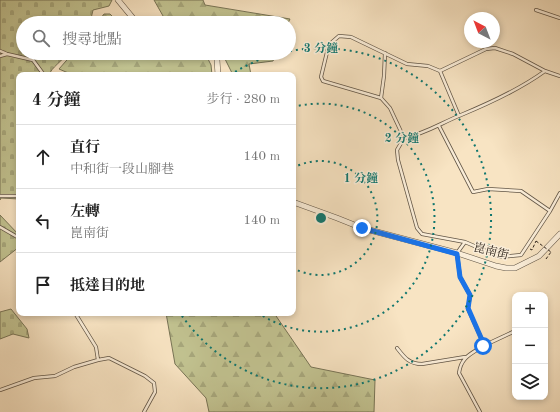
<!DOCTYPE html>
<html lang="zh-TW">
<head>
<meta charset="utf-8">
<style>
  :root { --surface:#fff; --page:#f6f6f6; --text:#222; --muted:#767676; --line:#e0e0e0 }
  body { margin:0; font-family:"Old Standard TT","Noto Serif TC",serif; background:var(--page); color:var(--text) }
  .controls { position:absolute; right:12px; bottom:12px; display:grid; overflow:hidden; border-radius:8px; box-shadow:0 2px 6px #0003 }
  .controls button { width:36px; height:36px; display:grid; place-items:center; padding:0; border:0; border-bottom:1px solid var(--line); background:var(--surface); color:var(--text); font:20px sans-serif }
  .compass { position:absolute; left:464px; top:12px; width:36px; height:36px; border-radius:50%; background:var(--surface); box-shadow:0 2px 6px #0003; rotate:318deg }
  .stop { position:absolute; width:12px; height:12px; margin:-9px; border:3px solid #1a73e8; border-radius:50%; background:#fff }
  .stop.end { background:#1a73e8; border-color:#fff; box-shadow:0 1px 4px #0008 }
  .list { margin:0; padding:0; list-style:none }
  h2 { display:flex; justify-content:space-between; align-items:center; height:52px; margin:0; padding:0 16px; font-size:17px }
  h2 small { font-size:13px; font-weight:400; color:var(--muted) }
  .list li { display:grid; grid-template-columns:26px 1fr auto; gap:12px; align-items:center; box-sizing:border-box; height:64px; padding:0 16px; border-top:1px solid var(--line) }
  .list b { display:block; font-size:15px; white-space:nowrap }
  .list p { margin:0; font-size:13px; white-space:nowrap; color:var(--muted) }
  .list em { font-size:13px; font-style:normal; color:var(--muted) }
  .icon { flex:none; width:22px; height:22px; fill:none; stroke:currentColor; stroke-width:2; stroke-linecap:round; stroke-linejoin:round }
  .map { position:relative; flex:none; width:560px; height:412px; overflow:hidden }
  .search { position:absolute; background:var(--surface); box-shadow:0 2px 6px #0003; left:16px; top:16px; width:280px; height:44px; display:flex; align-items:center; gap:10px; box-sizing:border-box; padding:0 14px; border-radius:22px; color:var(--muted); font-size:15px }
  .panel { position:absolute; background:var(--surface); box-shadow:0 2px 6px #0003; left:16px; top:72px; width:280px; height:244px; border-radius:8px }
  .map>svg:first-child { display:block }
  .forest { fill:url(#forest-firs); stroke:#787456 }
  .cemetery { fill:url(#cemetery-stones); stroke:#787456 }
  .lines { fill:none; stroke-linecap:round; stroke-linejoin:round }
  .lane-casing { stroke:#615546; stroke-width:4 }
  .street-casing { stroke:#615546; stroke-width:6 }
  .path { stroke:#2f251c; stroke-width:1; stroke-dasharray:3 2; stroke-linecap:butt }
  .lane { stroke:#faedd8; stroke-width:2.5 }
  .street { stroke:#faedd8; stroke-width:5 }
  .path-bridge { stroke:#2f251c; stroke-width:1; stroke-dasharray:3 2; stroke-linecap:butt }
  .route { stroke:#1a73e8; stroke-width:5 }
  .ring { fill:none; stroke:#0f766e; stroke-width:2; stroke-dasharray:2 4 }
  .labels { text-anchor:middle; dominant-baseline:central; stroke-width:3; stroke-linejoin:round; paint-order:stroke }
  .street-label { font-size:12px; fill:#2f251c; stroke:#faedd8 }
  .centre { fill:#0f766e; stroke:#faedd8; stroke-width:2 }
  .ring-label { font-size:12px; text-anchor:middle; font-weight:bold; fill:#0f766e; stroke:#faedd8; stroke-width:3; stroke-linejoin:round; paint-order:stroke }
</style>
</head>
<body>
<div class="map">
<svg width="560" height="412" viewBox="0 0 560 412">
  <defs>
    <pattern id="forest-firs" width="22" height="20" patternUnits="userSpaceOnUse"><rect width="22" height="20" fill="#c2c391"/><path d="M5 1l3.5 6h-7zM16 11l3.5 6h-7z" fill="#a7a77c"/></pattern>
    <pattern id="cemetery-stones" width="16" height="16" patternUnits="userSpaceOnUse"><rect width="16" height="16" fill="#c2c391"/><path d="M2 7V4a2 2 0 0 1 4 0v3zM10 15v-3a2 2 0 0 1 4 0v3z" fill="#a7a77c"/></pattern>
  </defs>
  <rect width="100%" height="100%" fill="#f8e4c3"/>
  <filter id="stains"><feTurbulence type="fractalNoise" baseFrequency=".005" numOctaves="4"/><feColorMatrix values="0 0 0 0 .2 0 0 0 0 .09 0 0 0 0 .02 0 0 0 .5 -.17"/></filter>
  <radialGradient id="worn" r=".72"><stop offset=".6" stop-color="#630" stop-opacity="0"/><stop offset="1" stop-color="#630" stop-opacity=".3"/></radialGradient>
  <path class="forest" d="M154,0H203L205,5L290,19L288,23H167Z
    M104,14H110L119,23H97Z
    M73,53H205L211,65L212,75H125L124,73H101L95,75H73L59,69Z
    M222,53H277L273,61L249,64L251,75H233Z
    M166,313H274L311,367L375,380L374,412H209L206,398L175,364Z"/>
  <path class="cemetery" d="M0,0H112L109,6L93,10L90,23H23V53H68C63,60 51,68 49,75H19V199L1,198L0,200Z
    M0,215L19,235V247L0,262Z
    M11,309L27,329L29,338L13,334L0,339V312Z"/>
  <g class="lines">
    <defs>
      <path id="lane" d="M536,10L560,18
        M0,51L7,54L33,60L44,75
        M0,56L7,54
        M440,71L459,116
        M381,98L384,76L385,53
        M439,126L473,192L488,189L521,191L550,211L560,193
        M404,138L390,108L381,98L323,81L321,77L328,48L331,43L339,36L351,37L407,64L428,66L440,71L486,49L495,48L513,54L545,71L560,76
        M0,196H19
        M0,227L19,238
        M465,242L500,257L521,255L550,211
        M75,313L96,347L98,360
        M483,346L515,331
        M397,348C404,357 409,364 422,364L465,357
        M0,390L34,378L55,376L74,367L98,360L109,358L145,376L154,383L155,392L144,412
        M480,412L459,373C461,357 471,354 483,346L482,340L468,309L470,295L460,277L457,253L465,242L422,234L417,228L398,160L397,150L404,138C425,134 441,123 461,115C490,103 519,90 545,71"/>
      <path id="street" d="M118,0L137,23
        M215,53L217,60L218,75
        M293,202L337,218L362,228L457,253L496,266L506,268H515L539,256L560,234"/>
    </defs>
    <use href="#lane" class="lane-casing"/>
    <use href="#street" class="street-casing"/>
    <path class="path" d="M530,249L532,250L536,241
      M546,259L551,252"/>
    <use href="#lane" class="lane"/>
    <use href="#street" class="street"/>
    <path class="path-bridge" d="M536,241L551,252"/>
  </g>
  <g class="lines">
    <path class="route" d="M362,228L457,254L460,277L470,295L468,308L482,340L483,346"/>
  </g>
  <g class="ring">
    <path d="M293 168A57 57 0 1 1 293 268"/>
    <path d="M293 107A114 114 0 1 1 258 313"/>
    <path d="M230 75A170 170 0 0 1 280 53M290 51A170 170 0 1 1 180 313"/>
  </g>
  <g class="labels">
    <g class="street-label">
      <text transform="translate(491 252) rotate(14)">崑南街</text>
    </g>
  </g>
  <circle cx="321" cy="218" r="6" class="centre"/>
  <g class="ring-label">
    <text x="321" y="52">3 分鐘</text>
    <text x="402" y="142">2 分鐘</text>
    <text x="361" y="182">1 分鐘</text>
  </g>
  <rect width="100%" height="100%" filter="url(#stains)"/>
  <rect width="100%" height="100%" fill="url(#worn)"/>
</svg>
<div class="controls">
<button>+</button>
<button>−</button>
<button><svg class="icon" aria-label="layers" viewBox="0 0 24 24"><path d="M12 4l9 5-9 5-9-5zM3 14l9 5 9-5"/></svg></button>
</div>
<svg class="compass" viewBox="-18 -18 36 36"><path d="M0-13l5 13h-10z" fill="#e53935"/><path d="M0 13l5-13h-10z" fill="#767676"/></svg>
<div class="stop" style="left:483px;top:346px"></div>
<div class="stop end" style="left:362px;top:228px"></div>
<div class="search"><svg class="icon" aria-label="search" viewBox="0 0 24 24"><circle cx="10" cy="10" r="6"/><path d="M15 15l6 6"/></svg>搜尋地點</div>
<section class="panel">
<h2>4 分鐘<small>步行 · 280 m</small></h2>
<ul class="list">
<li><svg class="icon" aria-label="ahead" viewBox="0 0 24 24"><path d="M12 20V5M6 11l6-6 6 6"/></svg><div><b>直行</b><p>中和街一段山腳巷</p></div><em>140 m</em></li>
<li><svg class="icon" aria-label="left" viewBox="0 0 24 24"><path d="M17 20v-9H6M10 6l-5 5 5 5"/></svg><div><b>左轉</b><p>崑南街</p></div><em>140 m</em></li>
<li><svg class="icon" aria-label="arrive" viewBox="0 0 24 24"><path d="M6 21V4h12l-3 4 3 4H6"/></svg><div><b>抵達目的地</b></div></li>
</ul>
</section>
</div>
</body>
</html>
